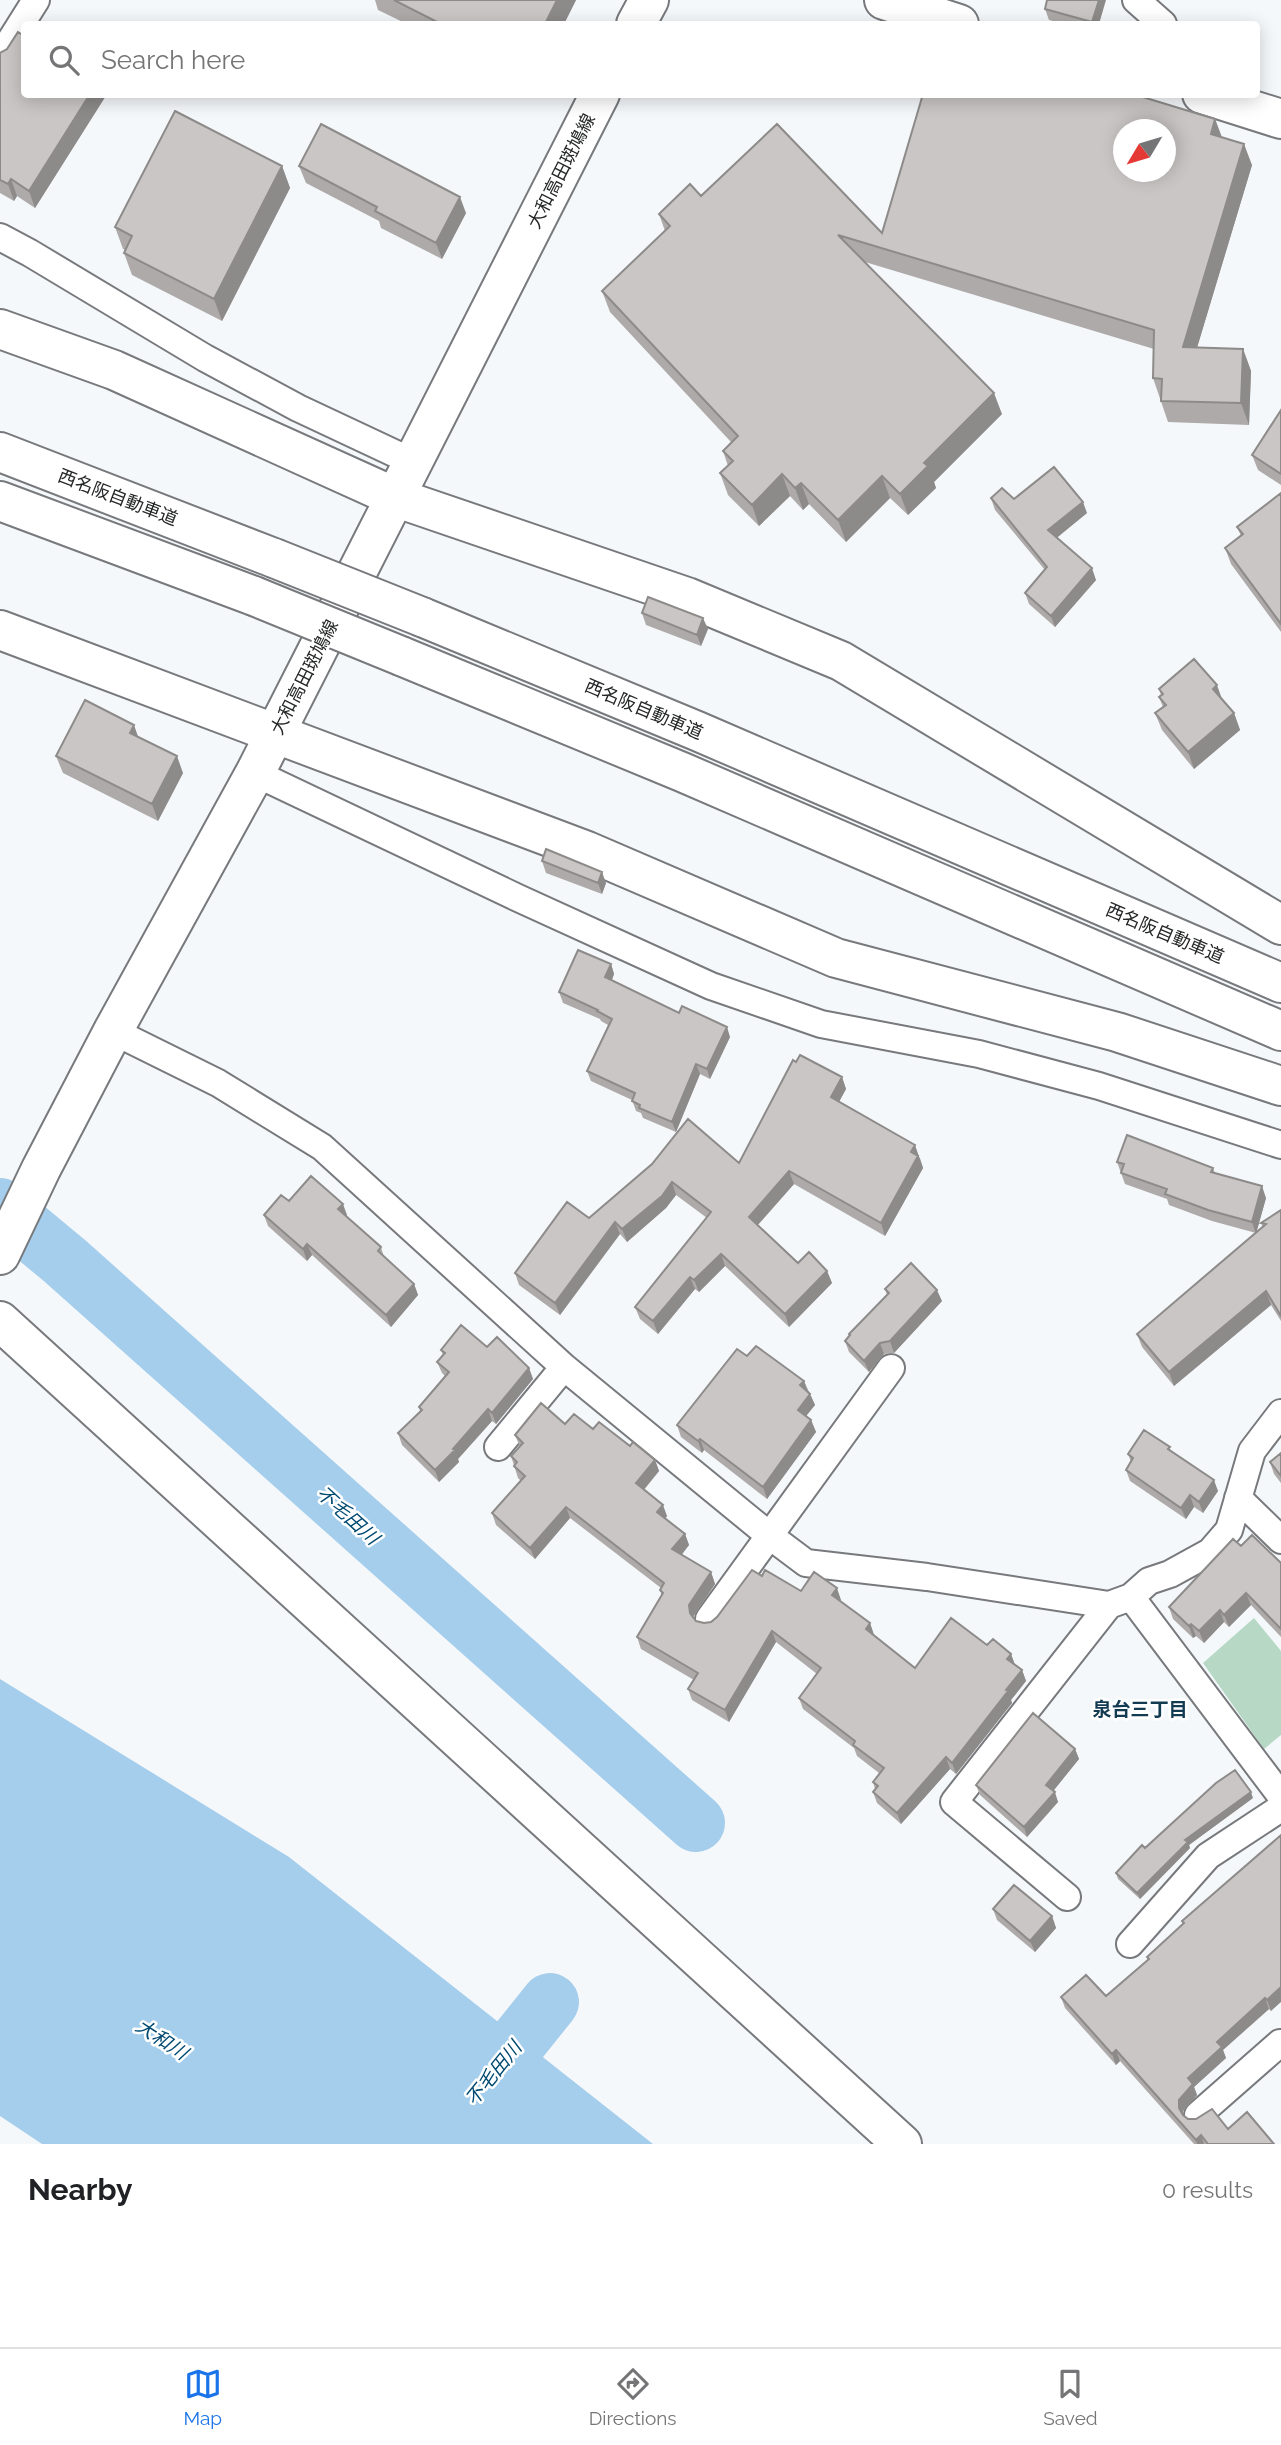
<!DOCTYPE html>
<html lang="en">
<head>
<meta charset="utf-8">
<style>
  :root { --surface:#fff; --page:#f2f2f2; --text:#202124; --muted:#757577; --line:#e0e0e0; --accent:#1a73e8 }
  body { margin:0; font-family:Raleway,"Noto Sans JP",sans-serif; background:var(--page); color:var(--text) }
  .compass { position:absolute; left:1113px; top:119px; width:63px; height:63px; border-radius:50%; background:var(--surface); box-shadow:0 4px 18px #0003; rotate:232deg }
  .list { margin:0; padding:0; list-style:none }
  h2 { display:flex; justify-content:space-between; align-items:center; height:91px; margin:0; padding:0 28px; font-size:30px }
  h2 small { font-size:23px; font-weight:400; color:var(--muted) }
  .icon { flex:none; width:38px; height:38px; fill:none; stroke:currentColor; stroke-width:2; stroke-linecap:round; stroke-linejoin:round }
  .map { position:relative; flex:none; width:1281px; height:2144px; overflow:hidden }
  .search { position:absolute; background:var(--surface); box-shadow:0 4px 18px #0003; left:21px; right:21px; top:21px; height:77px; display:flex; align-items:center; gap:18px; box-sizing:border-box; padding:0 24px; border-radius:7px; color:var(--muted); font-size:26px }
  .sheet { height:203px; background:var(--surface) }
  nav { display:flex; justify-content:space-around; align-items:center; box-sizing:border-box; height:98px; border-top:2px solid var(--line); background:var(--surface); font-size:19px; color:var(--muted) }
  nav a { display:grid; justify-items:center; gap:4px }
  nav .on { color:var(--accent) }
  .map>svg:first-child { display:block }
  .green { fill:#b6d8c4 }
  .water { fill:#a5ceec }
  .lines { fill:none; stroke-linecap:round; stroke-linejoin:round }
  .river { stroke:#a5ceec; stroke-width:58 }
  .street-casing { stroke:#77797c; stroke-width:30 }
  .secondary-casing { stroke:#77797c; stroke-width:42 }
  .primary-casing { stroke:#77797c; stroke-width:42 }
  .highway-casing { stroke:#77797c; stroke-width:42 }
  .street { stroke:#fff; stroke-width:26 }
  .secondary { stroke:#fff; stroke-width:38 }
  .primary { stroke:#fff; stroke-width:38 }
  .highway { stroke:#fff; stroke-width:38 }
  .highway-bridge-casing { stroke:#77797c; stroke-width:42; stroke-linecap:butt }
  .highway-bridge { stroke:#fff; stroke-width:38 }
  .wall { fill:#aeaaa9 }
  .shaded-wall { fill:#8d8b8a }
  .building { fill:#cac6c5; stroke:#8d8b8a; stroke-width:2; fill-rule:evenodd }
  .labels { text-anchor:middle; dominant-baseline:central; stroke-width:5; stroke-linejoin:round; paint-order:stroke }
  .street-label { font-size:18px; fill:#252627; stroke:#fff }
  .water-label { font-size:19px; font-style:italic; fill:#004a71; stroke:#fff }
  .neighbourhood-label { font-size:19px; font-weight:bold; fill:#133b52; stroke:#fff }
</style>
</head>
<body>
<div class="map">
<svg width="1281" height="2144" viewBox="0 0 1281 2144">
  <rect width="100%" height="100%" fill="#f5f8fb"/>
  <path class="green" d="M1254,1618L1281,1651V1735L1264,1749L1203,1663Z"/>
  <path class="water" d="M0,1679L289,1857L653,2144H42L0,2116Z"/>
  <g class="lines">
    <path class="river" d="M0,1207L65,1261L696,1823
      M436,2144L550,2002"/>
    <defs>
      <path id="street" d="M1136,0L1163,24
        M0,57L36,0
        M0,237L30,253L205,358L298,408L413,462
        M255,773L518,898L711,986L821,1024L979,1054L1099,1086L1281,1145
        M113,1031L218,1083L322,1147L564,1367L770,1536L806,1563L927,1577L1109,1605
        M498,1447L564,1367
        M1238,1498L1281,1540
        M1131,1597L1281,1796
        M709,1619L891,1368
        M1067,1897L954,1802L1109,1605L1131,1597L1149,1581L1170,1574L1210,1552L1229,1530L1252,1451L1281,1413
        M1130,1944L1208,1856L1281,1808
        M1198,2115L1280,2043"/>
      <path id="secondary" d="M884,0L959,24
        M1202,94L1281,119
        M0,1321L902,2144"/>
      <path id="primary" d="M636,24L649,0
        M0,1255L41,1169L113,1031L255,773L600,94"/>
      <path id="highway" d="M0,329L114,370L397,498L687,597L841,661L1281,925
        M0,452L274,558
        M0,501L254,596
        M422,617L697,731L1281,983
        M0,630L587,851L836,958L1117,1032L1281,1086
        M401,656L682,772L1281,1031"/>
    </defs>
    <use href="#street" class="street-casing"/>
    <use href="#secondary" class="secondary-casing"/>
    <use href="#primary" class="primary-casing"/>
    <use href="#highway" class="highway-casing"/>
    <use href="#street" class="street"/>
    <use href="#secondary" class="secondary"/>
    <use href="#primary" class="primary"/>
    <use href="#highway" class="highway"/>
    <defs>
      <path id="highway-bridge" d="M274,558L422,617
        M254,596L401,656"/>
    </defs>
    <use href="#highway-bridge" class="highway-bridge-casing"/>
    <use href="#highway-bridge" class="highway-bridge"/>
  </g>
  <path class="wall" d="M375,0H576L564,24H407L378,10Z
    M1045,9L1099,24H1065L1049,20Z
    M0,53L24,94H107L35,208L17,196L14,201L0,193Z
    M1215,119L1222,137L1252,165L1197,347L1243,349L1251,371L1249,425L1168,422L1153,378L1154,349L865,262L1002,414L934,482L936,488L908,515L890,498L846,542L809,504L803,510L790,496L759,526L728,495L720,473L728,466L723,451L731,442L610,312L602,291L665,231L659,214L701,196L882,233Z
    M282,166L290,188L222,321L132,275L124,253L125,250L123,249L115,227Z
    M299,166L466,213L442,259L381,228L379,221L306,183Z
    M1281,410V485L1258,470L1252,455Z
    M1281,493V632L1231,564L1225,548L1241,536L1237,527Z
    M991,498L1014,499L1087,513L1057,537L1096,580L1055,627L1029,604L1025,593L1045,570L995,510Z
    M642,613L708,629L701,646L646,625Z
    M1159,689L1221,699L1234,713L1240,730L1194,769L1162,730L1155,713L1163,707L1159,697L1161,695Z
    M139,737L183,773L158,821L63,773L56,756Z
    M542,861L606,883L602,894L546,873Z
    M611,964L614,974L612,980L730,1037L710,1079L700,1074L676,1132L643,1118L641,1113L636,1111L632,1100L591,1081L587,1071L608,1025L601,1021L600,1019L563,1003L559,992Z
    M842,1077L846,1089L839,1102L920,1158L923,1168L885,1236L794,1184L758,1225L798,1263L827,1271L832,1283L789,1327L725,1266L699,1292L695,1289L658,1334L640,1319L635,1307L707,1218L676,1195L666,1208L627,1242L620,1234L560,1315L519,1285L515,1273L589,1218L652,1164L739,1163Z
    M1117,1162L1213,1168L1215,1173L1266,1198L1256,1233L1263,1227L1261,1223L1281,1210V1321L1271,1305L1174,1386L1142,1347L1137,1334L1256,1233L1212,1221L1169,1205L1167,1199L1125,1184Z
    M289,1201L347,1215L346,1216L381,1247L384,1257L414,1284L418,1295L391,1327L312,1255L307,1261L268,1226L264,1215Z
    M885,1289L942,1301L894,1353L884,1354L869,1372L849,1352L845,1341L849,1336V1334L887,1295Z
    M487,1347L529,1368L533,1379L496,1424L492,1421L458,1459L459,1462L439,1482L402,1445L398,1433L420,1411L419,1407L445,1376L442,1373L437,1362L443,1355L441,1350Z
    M747,1356L804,1381L815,1405L806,1416L811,1420L816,1432L767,1499L704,1450L702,1453L681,1437L677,1425Z
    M565,1424L593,1429L630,1446L655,1460L659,1471L644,1490L667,1516L665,1519L685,1534L689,1545L681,1555L711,1572L715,1584L693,1617L696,1621L704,1623L711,1622L762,1576L801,1591L841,1600L840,1601L870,1623L874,1635L915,1668L987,1645L1011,1654L1015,1665L1022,1670L1026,1681L1011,1700L1012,1703L956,1774L950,1769L901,1824L877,1803L873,1792L875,1789L873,1782L879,1773L857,1756L854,1748L803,1709L799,1698L817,1674L776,1642L729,1722L692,1700L688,1689L694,1680L641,1649L637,1637L662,1596L660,1590L661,1588L570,1518L535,1559L496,1525L492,1513L521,1481L518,1478L511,1456L520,1447L515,1435Z
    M1172,1452L1218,1491L1203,1513L1194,1507L1186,1519L1130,1481L1126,1470L1131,1462L1128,1454Z
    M1281,1453V1483L1274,1474L1270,1462Z
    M1241,1546L1281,1563V1637L1251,1605L1229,1627L1224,1622L1204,1643L1196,1636L1193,1638L1173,1619L1169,1607Z
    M1075,1749L1079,1759L1053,1791L1058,1802L1027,1837L980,1795L976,1785Z
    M1253,1798L1189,1845L1190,1848L1140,1899L1118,1879L1116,1873L1145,1848Z
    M1281,1835L1271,2011L1269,2009L1223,2050L1226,2058L1194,2087L1197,2095L1183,2111V2115L1188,2119L1228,2129L1274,2144H1194L1120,2061L1116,2065L1065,2008L1061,1997L1106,1996L1148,1960L1147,1957L1183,1924L1182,1921Z
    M993,1909L1052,1916L1056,1928L1035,1952L997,1920Z"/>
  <path class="shaded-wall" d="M557,0H576L564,24H545Z
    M1099,0H1106L1099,24H1093L1092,22Z
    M90,94H107L35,208L29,191Z
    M1215,119L1223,141L1211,134Z
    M1244,144L1252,165L1191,368L1183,347Z
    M282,166L290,188L222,321L214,299Z
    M11,179L17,196L14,201L8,184Z
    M460,197L466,213L442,259L436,243Z
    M1243,349L1251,371L1249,425L1241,403Z
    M994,393L1002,414L934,482L936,488L908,515L900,494L924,463Z
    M782,474L790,496L759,526L752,505Z
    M882,476L890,498L846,542L838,520Z
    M801,483L809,504L803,510L795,488Z
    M1083,502L1087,513L1053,541L1048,530Z
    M1092,568L1096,580L1055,627L1051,616Z
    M703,618L708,629L701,646L697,635Z
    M1217,685L1223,702L1213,689Z
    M1234,713L1240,730L1194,769L1188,752Z
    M134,725L140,742L130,733Z
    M177,756L183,773L158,821L152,804Z
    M602,872L606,883L602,894L598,883Z
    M611,964L614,974L609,987L605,977Z
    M727,1027L730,1037L710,1079L707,1069Z
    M696,1064L700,1074L676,1132L672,1122Z
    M842,1077L846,1089L835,1109L831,1097Z
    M915,1145L923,1168L885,1236L881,1223Z
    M789,1171L794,1184L754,1229L749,1217Z
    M672,1182L676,1195L666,1208L627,1242L622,1229Z
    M1262,1186L1266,1198L1256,1234L1252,1222Z
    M343,1204L347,1215L342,1220L338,1209Z
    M615,1222L620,1234L560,1315L555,1303Z
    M307,1244L312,1255L307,1261L303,1249Z
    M721,1254L725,1266L699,1292L694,1280Z
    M827,1271L832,1283L789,1327L785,1314Z
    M690,1277L695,1289L658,1334L653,1321Z
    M414,1284L418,1295L391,1327L386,1315Z
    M937,1290L942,1301L894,1353L890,1341Z
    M1266,1291L1271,1305L1174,1386L1169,1372Z
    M880,1343L884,1354L869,1372L864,1361Z
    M529,1368L533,1379L496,1424L492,1413Z
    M804,1381L808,1392L800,1385Z
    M810,1394L815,1405L802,1421L798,1410Z
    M488,1409L492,1421L458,1459L459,1462L439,1482L435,1470Z
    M811,1420L816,1432L767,1499L763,1487Z
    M700,1439L704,1450L702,1453L698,1441Z
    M655,1460L659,1471L640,1494L636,1483Z
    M1214,1480L1218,1491L1203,1513L1199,1502Z
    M1190,1495L1194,1507L1186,1519L1181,1508Z
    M663,1505L667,1516L661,1524L657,1512Z
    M566,1507L570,1518L535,1559L530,1548Z
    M685,1534L689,1545L677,1561L672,1549Z
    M711,1572L715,1584L693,1617L690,1613L689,1605Z
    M837,1588L841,1600L836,1606L832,1595Z
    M1246,1593L1251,1605L1229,1627L1224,1615Z
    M1220,1610L1224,1622L1204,1643L1199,1631Z
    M870,1623L874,1635L870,1641L866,1629Z
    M1191,1624L1196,1636L1193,1638L1189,1626Z
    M772,1631L776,1642L729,1722L725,1710Z
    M1011,1654L1015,1665L1007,1659Z
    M1022,1670L1026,1681L1011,1700L1012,1703L956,1774L952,1763Z
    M1075,1749L1079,1759L1050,1795L1046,1785Z
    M946,1757L950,1769L901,1824L897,1813Z
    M1055,1792L1058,1802L1027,1837L1024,1827Z
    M1251,1792L1253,1798L1189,1845L1190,1848L1140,1899L1137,1893L1185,1840Z
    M1052,1916L1056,1928L1035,1952L1030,1941Z
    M1281,1987V2002L1271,2011L1267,2000Z
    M1265,1998L1269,2009L1223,2050L1226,2058L1194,2087L1197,2095L1183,2111V2119L1179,2108V2100L1188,2078L1217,2042Z
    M1116,2050L1120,2061L1116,2065L1112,2054Z
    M1201,2135L1204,2144H1197L1196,2140Z"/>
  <path class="building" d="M394,0H557L545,24H441Z
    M1047,0H1099L1092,22L1045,9Z
    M18,32L24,36V94H90L29,191L11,179L8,184L0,180V53L7,49Z
    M923,94H1133L1215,119L1211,134L1244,144L1183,347L1243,349L1241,403L1161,401L1162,379L1153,378L1154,330L838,235L994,393L924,463L928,466L900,494L882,476L838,520L801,483L795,488L782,474L752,505L720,473L733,461L723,451L738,436L602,291L670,226L659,214L690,184L701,196L777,124L882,233ZM1124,130H1166V172H1124Z
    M175,111L282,166L214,299L124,253L132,236L115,227Z
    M321,124L460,197L436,243L375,211L377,207L299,166Z
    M1281,410V474L1252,455Z
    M1054,467L1083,502L1048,530L1092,568L1051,616L1025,593L1047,567L991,498L1002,488L1014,499Z
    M1281,493V624L1225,548L1243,534L1237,527Z
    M648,597L703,618L697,635L642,613Z
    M1194,659L1217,685L1213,689L1234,713L1188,752L1155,713L1166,705L1159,697L1163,694L1159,689Z
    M85,700L134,725L130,733L177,756L152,804L56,756Z
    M546,849L602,872L598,883L542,861Z
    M578,950L611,964L605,977L679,1013L682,1006L727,1027L707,1069L696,1064L672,1122L639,1108L640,1105L632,1101L635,1093L587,1071L612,1019L597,1011L598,1010L559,992Z
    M800,1055L842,1077L831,1097L915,1145L911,1152L918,1156L881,1223L789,1171L749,1217L798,1263L809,1252L827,1271L785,1314L721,1254L694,1280L690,1277L653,1321L635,1307L711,1212L672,1182L662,1196L622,1229L615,1222L555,1303L515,1273L567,1202L589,1218L652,1164L688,1119L739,1163L793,1060L796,1062Z
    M1127,1135L1213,1168L1211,1172L1262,1186L1252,1222L1208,1210L1165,1194L1167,1189L1121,1173L1124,1164L1117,1162Z
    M311,1176L343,1204L338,1209L381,1247L378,1251L414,1284L386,1315L307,1244L303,1249L264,1215L281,1195L289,1201Z
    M1281,1210V1316L1266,1291L1169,1372L1137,1334L1266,1224L1261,1223Z
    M911,1263L937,1290L890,1341L880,1343L864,1361L845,1341L850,1335L849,1334L889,1293L885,1289Z
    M461,1325L487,1347L497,1337L529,1368L492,1413L488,1409L453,1449L455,1450L435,1470L398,1433L422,1410L419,1407L449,1372L437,1362L445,1353L441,1350Z
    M756,1346L804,1381L800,1385L810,1394L798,1410L811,1420L763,1487L700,1439L698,1441L677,1425L737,1349L747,1356Z
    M541,1403L565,1424L574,1414L593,1429L599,1422L630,1446L633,1442L655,1460L636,1483L663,1505L657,1512L685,1534L672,1549L711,1572L689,1605L690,1613L696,1621L704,1623L711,1622L717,1617L752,1570L762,1576L765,1570L801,1591L814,1572L837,1588L832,1595L870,1623L866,1629L915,1668L951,1618L987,1645L993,1639L1011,1654L1007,1659L1022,1670L1006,1690L1008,1691L952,1763L946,1757L897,1813L873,1792L878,1786L873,1782L884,1768L853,1745L855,1741L799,1698L821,1668L772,1631L725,1710L688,1689L698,1673L637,1637L663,1593L660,1590L664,1583L566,1507L530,1548L492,1513L525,1476L514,1466L517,1462L511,1456L523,1443L515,1435Z
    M1144,1430L1170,1447L1168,1449L1214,1480L1199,1502L1190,1495L1181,1508L1126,1470L1133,1458L1128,1454Z
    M1281,1453V1476L1270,1462Z
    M1252,1535L1281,1563V1629L1246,1593L1224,1615L1220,1610L1199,1631L1191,1624L1189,1626L1169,1607L1233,1539L1241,1546Z
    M1033,1713L1075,1749L1046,1785L1055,1792L1024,1827L976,1785Z
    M1235,1770L1251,1792L1185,1840L1188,1842L1137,1893L1116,1873L1142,1845L1145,1848L1216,1783Z
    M1281,1835V1987L1267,2000L1265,1998L1217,2042L1222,2047L1188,2078L1193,2084L1179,2100V2108L1183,2115L1188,2119H1196L1212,2109L1228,2129L1247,2112L1274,2144H1208L1201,2135L1196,2140L1116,2050L1112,2054L1061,1997L1086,1975L1106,1996L1149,1959L1147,1957L1184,1923L1182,1921Z
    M1014,1885L1052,1916L1030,1941L993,1909Z"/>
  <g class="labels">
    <g class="street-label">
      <text transform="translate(561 171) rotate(-63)">大和高田斑鳩線</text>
      <text transform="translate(118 497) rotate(21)">西名阪自動車道</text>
      <text transform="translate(304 677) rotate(-63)">大和高田斑鳩線</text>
      <text transform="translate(644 709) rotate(23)">西名阪自動車道</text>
      <text transform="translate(1165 933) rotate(23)">西名阪自動車道</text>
    </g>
    <g class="water-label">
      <text transform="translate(348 1515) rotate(42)">不毛田川</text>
      <text transform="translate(162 2039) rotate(33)">大和川</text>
      <text transform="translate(493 2073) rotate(-51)">不毛田川</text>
    </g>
    <g class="neighbourhood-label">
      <text x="1140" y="1709">泉台三丁目</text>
    </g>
  </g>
</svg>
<svg class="compass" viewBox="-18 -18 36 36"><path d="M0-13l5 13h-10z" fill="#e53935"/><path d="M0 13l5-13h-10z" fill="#757577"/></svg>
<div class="search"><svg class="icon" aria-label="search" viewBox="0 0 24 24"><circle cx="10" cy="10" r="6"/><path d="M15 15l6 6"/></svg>Search here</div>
</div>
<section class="sheet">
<h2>Nearby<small>0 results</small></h2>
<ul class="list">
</ul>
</section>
<nav>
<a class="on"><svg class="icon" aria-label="map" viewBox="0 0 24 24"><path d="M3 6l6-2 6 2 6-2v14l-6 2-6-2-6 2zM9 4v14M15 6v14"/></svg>Map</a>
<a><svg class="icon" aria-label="directions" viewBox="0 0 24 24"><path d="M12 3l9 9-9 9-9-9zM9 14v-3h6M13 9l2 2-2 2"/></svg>Directions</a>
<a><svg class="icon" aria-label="saved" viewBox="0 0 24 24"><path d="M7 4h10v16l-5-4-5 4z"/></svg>Saved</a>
</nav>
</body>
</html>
